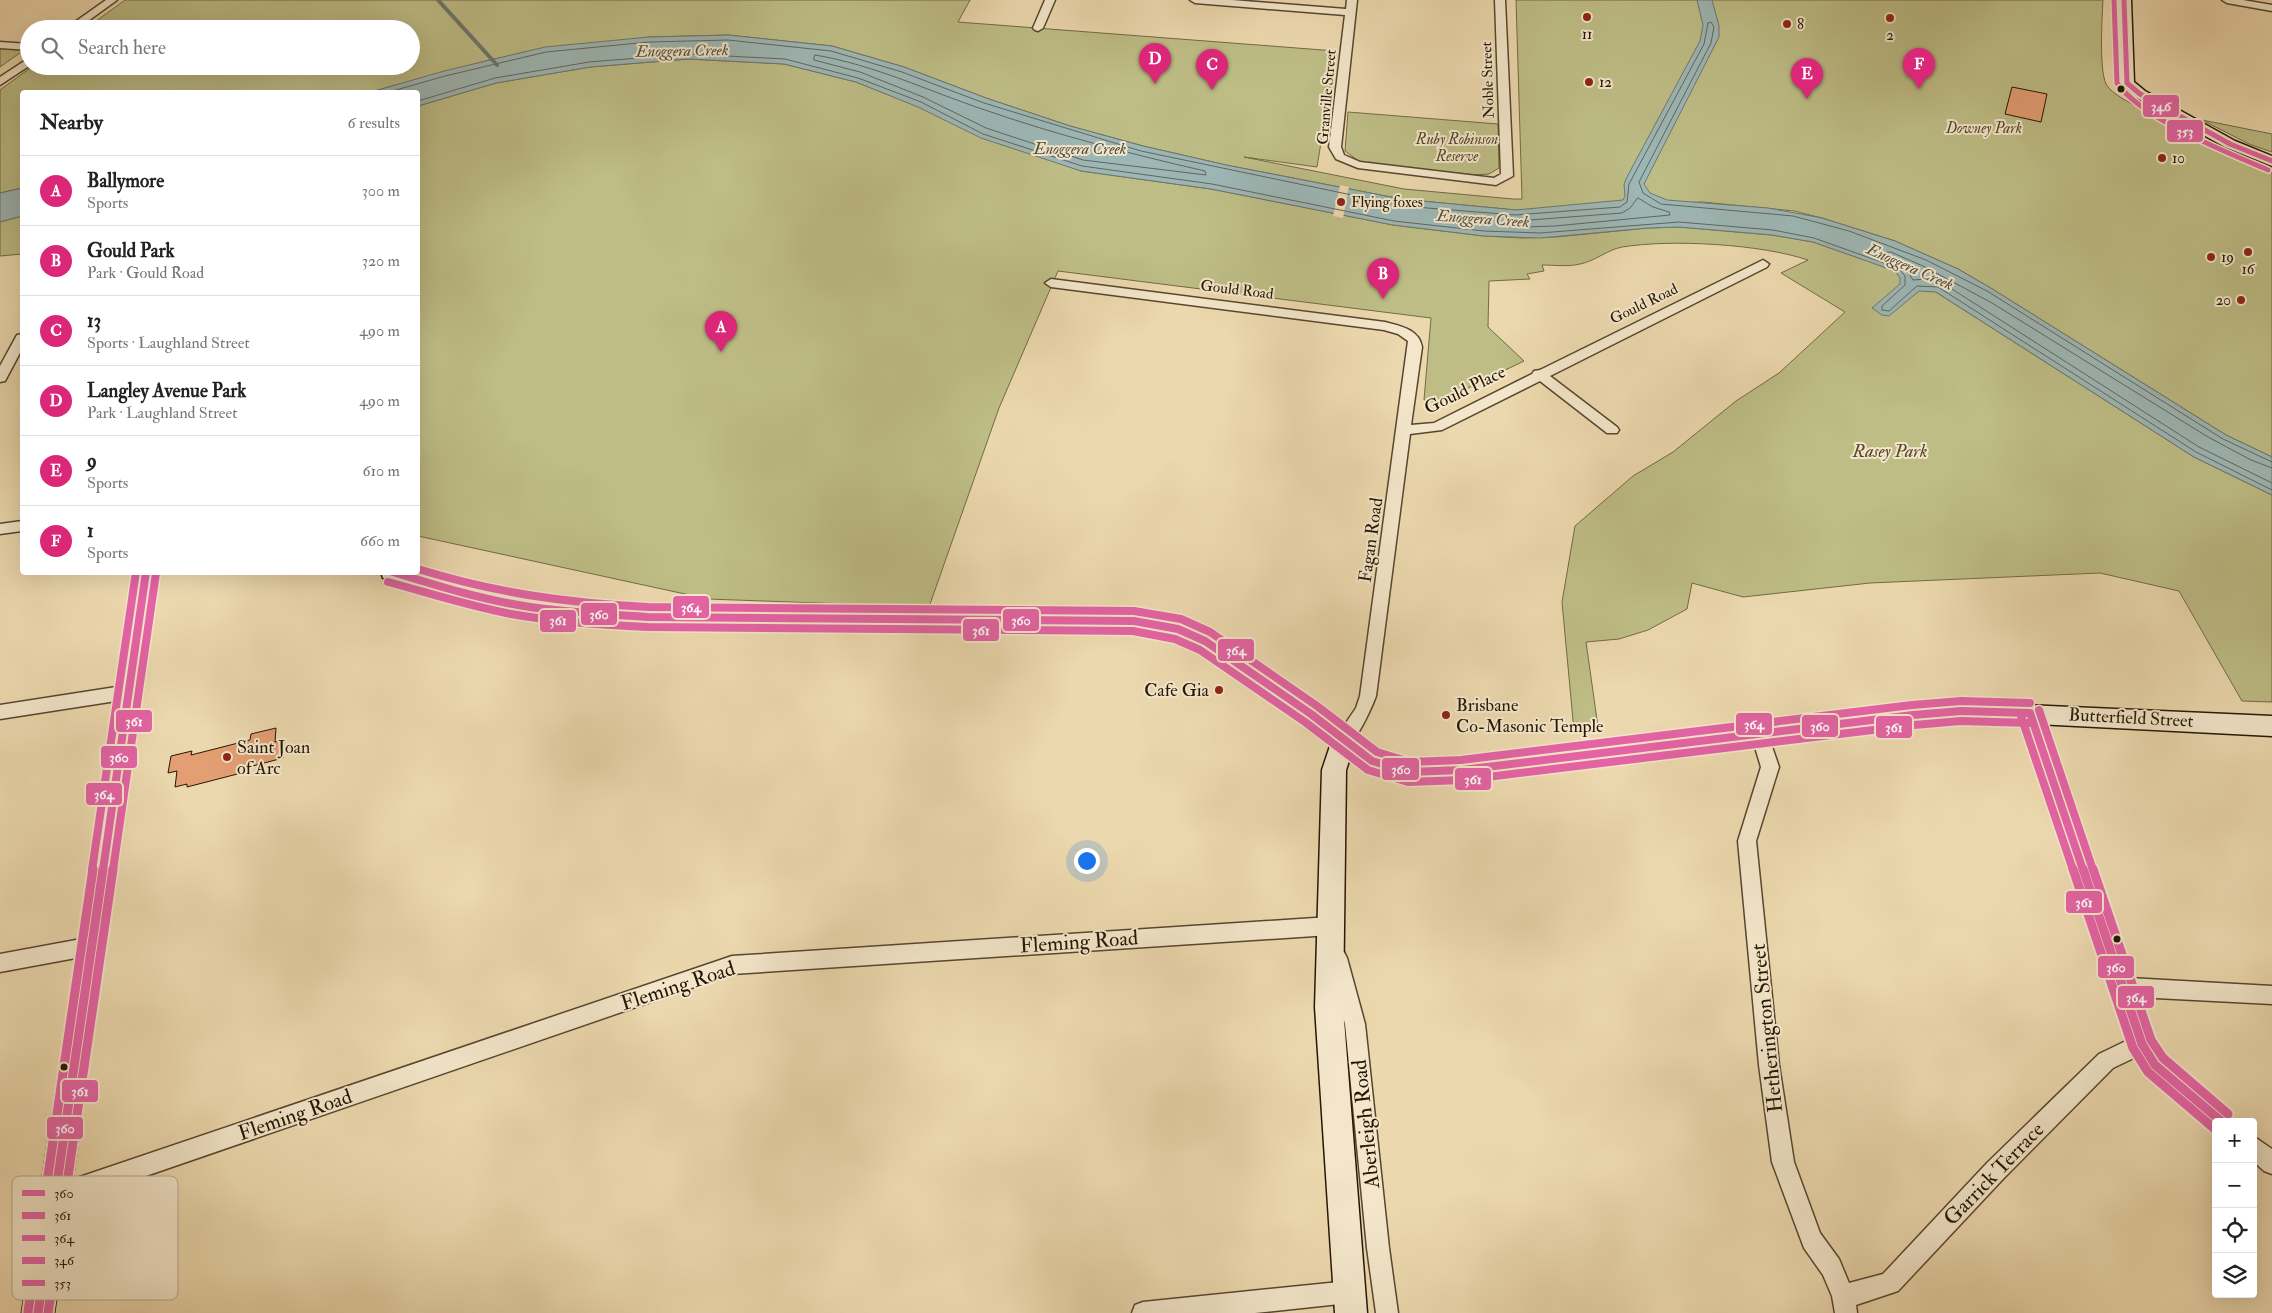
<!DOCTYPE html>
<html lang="en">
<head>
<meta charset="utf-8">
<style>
  :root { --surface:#fff; --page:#f6f6f6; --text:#222; --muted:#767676; --line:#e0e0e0; --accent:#db2777 }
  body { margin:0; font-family:"IM FELL Double Pica",serif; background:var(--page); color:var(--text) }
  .controls { position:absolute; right:15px; bottom:15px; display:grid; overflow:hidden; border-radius:5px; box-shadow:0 5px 20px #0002 }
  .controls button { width:45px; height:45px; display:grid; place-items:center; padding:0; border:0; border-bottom:1px solid var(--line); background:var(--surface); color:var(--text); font:25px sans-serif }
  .you { position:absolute; left:1086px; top:860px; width:18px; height:18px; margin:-12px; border:4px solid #fff; border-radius:50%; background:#1a73e8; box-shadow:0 0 0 8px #1a73e833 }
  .badge { display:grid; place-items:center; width:32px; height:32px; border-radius:50%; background:var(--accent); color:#fff; font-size:16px; font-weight:700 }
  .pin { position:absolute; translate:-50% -41px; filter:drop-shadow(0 1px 2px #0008) }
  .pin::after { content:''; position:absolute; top:26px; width:18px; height:15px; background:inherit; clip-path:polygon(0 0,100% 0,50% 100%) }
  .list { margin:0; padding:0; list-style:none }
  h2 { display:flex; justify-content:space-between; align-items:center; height:65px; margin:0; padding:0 20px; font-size:21px }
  h2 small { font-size:16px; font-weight:400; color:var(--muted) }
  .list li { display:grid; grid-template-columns:32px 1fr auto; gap:15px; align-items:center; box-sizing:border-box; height:70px; padding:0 20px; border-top:1px solid var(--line) }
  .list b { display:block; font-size:19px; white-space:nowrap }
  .list p { margin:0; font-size:16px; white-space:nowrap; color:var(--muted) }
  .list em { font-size:16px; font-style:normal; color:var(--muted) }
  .icon { flex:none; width:28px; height:28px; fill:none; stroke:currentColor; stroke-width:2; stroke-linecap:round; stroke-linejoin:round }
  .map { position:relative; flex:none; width:2272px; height:1313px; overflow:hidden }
  .search { position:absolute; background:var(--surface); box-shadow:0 5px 20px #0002; left:20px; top:20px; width:400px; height:55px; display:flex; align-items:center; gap:12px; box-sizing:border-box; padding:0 18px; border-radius:28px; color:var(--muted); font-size:19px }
  .panel { position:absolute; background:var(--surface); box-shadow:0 5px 20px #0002; left:20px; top:90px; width:400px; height:485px; border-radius:5px }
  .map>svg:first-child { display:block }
  .green { fill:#bebd86; stroke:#726a45 }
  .water { fill:#9db7b6; stroke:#6d776f }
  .pier { fill:#ecd8ae }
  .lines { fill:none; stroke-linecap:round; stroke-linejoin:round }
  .shore { stroke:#61665d; stroke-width:1 }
  .stream { stroke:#6d776f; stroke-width:4 }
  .building { fill:#e39f73; stroke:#251604 }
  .street-casing { stroke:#57462e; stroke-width:3 }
  .secondary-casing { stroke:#251604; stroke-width:3 }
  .street { fill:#f3e6ca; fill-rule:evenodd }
  .secondary { fill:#f3e6ca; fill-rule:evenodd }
  .bus-1-far1-casing { stroke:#f3e6ca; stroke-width:11 }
  .bus-1-casing { stroke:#f3e6ca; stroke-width:13 }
  .bus-2-far1-casing { stroke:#f3e6ca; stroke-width:11 }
  .bus-2-casing { stroke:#f3e6ca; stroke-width:13 }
  .bus-3-far1-casing { stroke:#f3e6ca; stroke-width:11 }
  .bus-3-casing { stroke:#f3e6ca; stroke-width:13 }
  .bus-4-casing { stroke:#f3e6ca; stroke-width:8 }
  .bus-5-casing { stroke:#f3e6ca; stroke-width:8 }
  .bus-1-far1 { stroke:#e463a4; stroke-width:8 }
  .bus-1 { stroke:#e463a4; stroke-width:9 }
  .bus-2-far1 { stroke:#e463a4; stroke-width:8 }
  .bus-2 { stroke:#e463a4; stroke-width:9 }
  .bus-3-far1 { stroke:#e463a4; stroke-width:8 }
  .bus-3 { stroke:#e463a4; stroke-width:9 }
  .bus-4 { stroke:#e463a4; stroke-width:5 }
  .bus-5 { stroke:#e463a4; stroke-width:5 }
  .poi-dot { fill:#8f2418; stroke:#f3e6ca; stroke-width:2 }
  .bus-dot { fill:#251604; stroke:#f3e6ca; stroke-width:2 }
  .labels { text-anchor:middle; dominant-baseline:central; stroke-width:4; stroke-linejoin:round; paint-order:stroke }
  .far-poi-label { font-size:15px; fill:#251604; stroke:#f3e6ca; text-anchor:start }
  .far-street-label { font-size:15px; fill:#251604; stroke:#f3e6ca }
  .far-park-label { font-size:15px; font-style:italic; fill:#53482b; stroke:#f3e6ca }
  .far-water-label { font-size:16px; font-style:italic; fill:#4f4e42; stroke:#f3e6ca }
  .street-label { font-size:18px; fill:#251604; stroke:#f3e6ca }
  .park-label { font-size:18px; font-style:italic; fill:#53482b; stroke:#f3e6ca }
  .poi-label { font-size:18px; fill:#251604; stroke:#f3e6ca; text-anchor:start }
  .near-street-label { font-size:21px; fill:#251604; stroke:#f3e6ca }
  .key { fill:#f3e6ca; stroke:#b5a88f; stroke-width:1 }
  .key-label { font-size:14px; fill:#251604 }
  .line-badge { stroke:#f3e6ca; stroke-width:2 }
  .badge-label { font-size:14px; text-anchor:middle; font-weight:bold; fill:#fff }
</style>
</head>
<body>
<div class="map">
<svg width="2272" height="1313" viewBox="0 0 2272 1313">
  <rect width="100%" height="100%" fill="#ecd8ae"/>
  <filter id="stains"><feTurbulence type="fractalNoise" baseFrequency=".004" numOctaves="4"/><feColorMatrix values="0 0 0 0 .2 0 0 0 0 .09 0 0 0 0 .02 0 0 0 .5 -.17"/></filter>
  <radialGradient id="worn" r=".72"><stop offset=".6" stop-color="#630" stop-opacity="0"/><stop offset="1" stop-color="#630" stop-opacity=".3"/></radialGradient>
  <path class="green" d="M125,0H970L958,22L1336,51L1317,167L1244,157L1404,189L1513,199H1522L1516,0H2103C2102,18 2099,69 2106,84C2113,97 2145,110 2158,116C2196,137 2232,156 2272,171V457L2226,435L1989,287L1958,269L1895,241L1822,218L1794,211L1702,202L1516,210L1401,199L1226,165L1143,146L1070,126L986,98L904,67L832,46L728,35L649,37L493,59L371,92H22V188L0,193V90L33,66H411V29H85Z
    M0,48L24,50L0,67Z
    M688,59L784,64L856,82L1081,171L1211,189L1393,225L1484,236L1523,238L1556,237L1648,228L1679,227L1772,235L1813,242L1877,264L1928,287L2194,457L2272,495V702L2242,701L2179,591L2100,573L1870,583L1743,597L1692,583L1687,609L1648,630L1619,639L1586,642L1598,727L1574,731L1562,602L1575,526L1633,476L1673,452L1736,401L1779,373L1845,312L1781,273L1808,260C1760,244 1672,239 1622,247C1607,250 1595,261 1580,264C1568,267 1554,265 1542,265L1544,271L1527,274L1530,279L1489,281L1488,327L1524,361L1439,402L1424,400L1431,318L1058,271L999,408L929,607L708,599L418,536V106L496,83L590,67Z
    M1348,112L1498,124L1499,168L1489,174L1474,175L1360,162L1345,151Z
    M2202,120L2272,134V152L2249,144Z
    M22,216V254L0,256V222Z"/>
  <path class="water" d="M1697,0H1712L1719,26V37L1644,184L1650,193L1667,200L1768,208L1822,218L1895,241L1958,269L1989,287L2226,435L2272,457V495L2194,457L1936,292L1919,291L1889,316L1882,315L1872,308L1900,284V278L1895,271L1813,242L1772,235L1679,227L1648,228L1540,238L1484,236L1393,225L1211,189L1081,171L981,138L918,107L856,82L784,64L688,59L590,67L496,83L418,106V92H371L444,71L545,47L649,37L728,35L832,46L904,67L986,98L1070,126L1143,146L1226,165L1401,199L1516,210L1623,200L1625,196L1624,184L1628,175L1700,41L1703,25Z
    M22,188V216L0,222V193Z"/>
  <path class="pier" d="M1340,185L1349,187L1343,218L1333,216Z"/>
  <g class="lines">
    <path class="shore" d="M815,55C875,65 928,91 985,110C1057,135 1131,154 1205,171L1206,175L1083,160L986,128L923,97L860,72L814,60Z
      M389,92L445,76L546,52L649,42L728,40L831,51L902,72L984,103L1141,151L1371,199L1427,208L1515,215L1620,207L1627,202L1629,184L1704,44L1708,23L1711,22L1714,27L1711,43L1639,182L1643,193L1661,204L1793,216L1849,231L1926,260L1987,291L2223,439L2272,462
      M418,101L495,78L589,62L688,54L785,59L858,78L921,102L983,134L1082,166L1212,184L1394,221L1484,231L1540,233L1679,222L1773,230L1814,238L1898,268L1905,276V285L1882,306V310L1889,311L1917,286L1938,287L2196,452L2272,490
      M1638,198L1653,207L1669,212L1670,215L1555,226L1524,227L1515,225L1517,221L1622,213L1630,208Z
      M2272,468L2251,460L2208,437L1992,303L1925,267L1891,252H1886L1887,256L1903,265L1913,280L1927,279L1941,282L2199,447L2272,483"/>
    <path class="stream" d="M438,0L497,65"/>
  </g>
  <path class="building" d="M2012,87L2047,94L2041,122L2005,114Z
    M276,728L275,742L284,740L283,758L249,767V771L187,787V784L175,787L177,771L168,773L171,756L192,751L191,755L250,740L251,734Z"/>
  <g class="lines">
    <defs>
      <path id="street" d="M106,0H117L77,29H65Z
        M1045,0H1055L1043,28L1038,31L1035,30L1033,28Z
        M1190,0H1232L1346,9L1347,0H1357L1341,147L1344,155L1360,162L1494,178L1501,174L1495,0H1505L1513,176L1496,185L1358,168L1336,159L1329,147L1345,15L1195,3Z
        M2222,0H2243L2272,5V11L2227,3Z
        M0,42L29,44V50L0,48Z
        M29,58V66L0,85V77Z
        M1763,260L1769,264L1767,267L1550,376L1617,427L1619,430L1617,433H1607L1540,381L1442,430L1410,434L1376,696C1372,707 1358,738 1349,744C1345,747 1342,745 1338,744L1335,739L1356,708L1360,696L1408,341L1398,334L1384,330L1051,287L1045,283L1051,279L1385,322C1400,326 1419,329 1422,347L1411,425L1434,423L1532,374L1534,371L1540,370Z
        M22,334V349L5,381L0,382V366L17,335Z
        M22,521V531L0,534V524Z
        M129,685L135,687L137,692L135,697L129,699L0,719V705Z
        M2030,706L2036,708L2038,713L2129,978L2272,986V1004L2136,997L2150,1039L2162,1058L2229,1115L2232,1122H2216L2215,1129L2148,1072L2138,1056L2113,1068L2003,1179L1898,1291L1856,1305L1857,1313H1835L1832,1296L1823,1275L1804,1248L1772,1162L1759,1065L1738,841L1761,767L1751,734L1754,729L1760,727L1766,729L1779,767L1756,841L1779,1065L1794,1162L1820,1233L1839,1259L1849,1283L1883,1274L1987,1163L2099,1054L2130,1039L2022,713L2024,708Z
        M1330,917L1337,920L1340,926L1337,932L1330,935L732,974L56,1207L48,1204L45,1196L48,1188L56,1185L732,956Z
        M92,937L99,940L102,946L99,952L92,955L0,972V954Z
        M1337,949L1344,952L1347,958L1365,1024L1389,1248L1398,1313H1376L1367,1248L1345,1024L1327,958L1330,952Z
        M2253,1136L2272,1149V1174L2264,1171L2253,1161Z
        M1349,1281L1357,1284L1360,1292L1357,1300L1349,1303L1255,1313H1132L1135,1305L1143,1302Z"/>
      <path id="secondary" d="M2117,0H2131L2134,82L2145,91L2235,141L2272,156V166L2225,147L2135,97L2120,83Z
        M135,572H157L54,1313H22Z
        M381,572H418L473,588L530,599L648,609L1134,613L1178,620L1213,635L1319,707L1380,754L1409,762L1462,760L1877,709L1961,702L2272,716V736L1961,720L1877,729L1462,780C1419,782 1386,785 1350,758L1346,770L1343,1007L1367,1313H1335L1315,1007L1322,770L1331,743L1197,647L1174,637L1134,629L648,625C608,623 568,622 529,615C479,607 431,592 383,578Z"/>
    </defs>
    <use href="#street" class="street-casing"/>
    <use href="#secondary" class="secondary-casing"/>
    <use href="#street" class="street"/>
    <use href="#secondary" class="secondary"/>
    <defs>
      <path id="bus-1-far1" d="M393,572C438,586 483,600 530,607C569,613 609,614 648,617L1134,621L1178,629L1205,641L1311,714L1372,761L1409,772L1462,770L1913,715L1961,711L2030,713
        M2030,713L2083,870
        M103,870L146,572"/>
      <path id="bus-1" d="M2083,869L2142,1044L2155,1065L2222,1122
        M38,1313L103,869"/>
      <path id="bus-2-far1" d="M388,582C429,593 469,606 511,614C556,622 602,625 648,627L1133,631L1175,639L1200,650L1305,722L1368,770L1408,782L1463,780L1914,725L1961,721L2030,723
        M2021,716L2073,870
        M113,870L156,573"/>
      <path id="bus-2" d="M2073,869L2133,1048L2148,1072L2216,1130
        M48,1313L113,869"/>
      <path id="bus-3-far1" d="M418,569C496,593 566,603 648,607L1134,611L1181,619L1210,632L1317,706L1377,752L1410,762L1461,760L1912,705L1961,701L2030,703
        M2039,710L2093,870
        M92,870L136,572"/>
      <path id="bus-3" d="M2093,869L2151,1040L2163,1058L2228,1114
        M28,1312L93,869"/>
      <path id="bus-4" d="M2124,0L2127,83L2140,94L2230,144L2272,161"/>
      <path id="bus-5" d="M2114,0L2117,83C2142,119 2226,152 2268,170"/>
    </defs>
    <use href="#bus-1-far1" class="bus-1-far1-casing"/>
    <use href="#bus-1" class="bus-1-casing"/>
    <use href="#bus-2-far1" class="bus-2-far1-casing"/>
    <use href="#bus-2" class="bus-2-casing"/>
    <use href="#bus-3-far1" class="bus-3-far1-casing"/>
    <use href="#bus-3" class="bus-3-casing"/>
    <use href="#bus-4" class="bus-4-casing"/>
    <use href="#bus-5" class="bus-5-casing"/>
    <use href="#bus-1-far1" class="bus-1-far1"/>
    <use href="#bus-1" class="bus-1"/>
    <use href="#bus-2-far1" class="bus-2-far1"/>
    <use href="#bus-2" class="bus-2"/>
    <use href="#bus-3-far1" class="bus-3-far1"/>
    <use href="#bus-3" class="bus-3"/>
    <use href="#bus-4" class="bus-4"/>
    <use href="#bus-5" class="bus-5"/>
  </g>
  <g class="poi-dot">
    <circle cx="1587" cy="17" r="5"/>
    <circle cx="1890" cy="18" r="5"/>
    <circle cx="1787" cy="24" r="5"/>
    <circle cx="1589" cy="82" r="5"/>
    <circle cx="2162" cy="158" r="5"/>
    <circle cx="1341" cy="202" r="5"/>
    <circle cx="2248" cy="252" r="5"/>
    <circle cx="2211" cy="257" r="5"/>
    <circle cx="2241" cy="300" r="5"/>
    <circle cx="1219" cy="690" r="5"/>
    <circle cx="1446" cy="715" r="5"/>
    <circle cx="227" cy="757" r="5"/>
  </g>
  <g class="bus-dot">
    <circle cx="2121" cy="89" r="4.5"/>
    <circle cx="2117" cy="939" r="4.5"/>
    <circle cx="64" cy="1067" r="4.5"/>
  </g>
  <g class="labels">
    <g class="far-poi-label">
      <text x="1797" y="24">8</text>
      <text x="1587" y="34" text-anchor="middle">11</text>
      <text x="1890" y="35" text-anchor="middle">2</text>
      <text x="1599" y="82">12</text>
      <text x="2172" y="158">10</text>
      <text x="1351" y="202">Flying foxes</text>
      <text x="2221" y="257">19</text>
      <text x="2248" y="269" text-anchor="middle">16</text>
      <text x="2231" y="300" text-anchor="end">20</text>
    </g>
    <g class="far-street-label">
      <text transform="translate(1488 80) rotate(-92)">Noble Street</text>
      <text transform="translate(1327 97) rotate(-85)">Granville Street</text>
      <text transform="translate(1237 290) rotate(7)">Gould Road</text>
      <text transform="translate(1644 304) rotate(-26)">Gould Road</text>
    </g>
    <g class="far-park-label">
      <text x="1984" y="128">Downey Park</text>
      <text x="1457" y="139">Ruby Robinson<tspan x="1457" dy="17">Reserve</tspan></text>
    </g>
    <g class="far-water-label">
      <text transform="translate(682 51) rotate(-1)">Enoggera Creek</text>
      <text x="1080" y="149">Enoggera Creek</text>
      <text transform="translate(1483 219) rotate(4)">Enoggera Creek</text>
      <text transform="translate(1910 267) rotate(24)">Enoggera Creek</text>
    </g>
    <g class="street-label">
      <text transform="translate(1465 390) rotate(-26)">Gould Place</text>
      <text transform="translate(1371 540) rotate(-82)">Fagan Road</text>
      <text transform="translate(2131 718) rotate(3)">Butterfield Street</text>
    </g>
    <g class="park-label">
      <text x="1890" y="451">Rasey Park</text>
    </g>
    <g class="poi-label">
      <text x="1209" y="690" text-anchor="end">Cafe Gia</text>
      <text x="1456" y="705">Brisbane<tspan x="1456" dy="21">Co-Masonic Temple</tspan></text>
      <text x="237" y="747">Saint Joan<tspan x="237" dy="21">of Arc</tspan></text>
    </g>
    <g class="near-street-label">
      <text transform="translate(1079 942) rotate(-4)">Fleming Road</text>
      <text transform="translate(678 986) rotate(-18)">Fleming Road</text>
      <text transform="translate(1767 1028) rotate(-96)">Hetherington Street</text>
      <text transform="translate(295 1115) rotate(-19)">Fleming Road</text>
      <text transform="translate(1366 1124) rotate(-96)">Aberleigh Road</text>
      <text transform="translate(1994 1174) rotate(-46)">Garrick Terrace</text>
    </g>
  </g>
  <rect x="12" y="1176" width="166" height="124" rx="8" class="key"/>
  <rect x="22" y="1190" width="23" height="6" fill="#e463a4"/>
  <rect x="22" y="1212" width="23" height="7" fill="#e463a4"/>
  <rect x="22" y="1235" width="23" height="6" fill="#e463a4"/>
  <rect x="22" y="1257" width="23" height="7" fill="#e463a4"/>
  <rect x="22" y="1280" width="23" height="6" fill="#e463a4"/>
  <g class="key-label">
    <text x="54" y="1198">360</text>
    <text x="54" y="1220">361</text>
    <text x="54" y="1243">364</text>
    <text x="54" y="1265">346</text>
    <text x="54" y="1288">353</text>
  </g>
  <g class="line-badge">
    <rect x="2142" y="94" width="38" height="24" rx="5" fill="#e463a4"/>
    <rect x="2166" y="119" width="38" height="24" rx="5" fill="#e463a4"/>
    <rect x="672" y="595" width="38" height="24" rx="5" fill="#e463a4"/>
    <rect x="580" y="602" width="38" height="24" rx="5" fill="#e463a4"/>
    <rect x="1002" y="608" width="38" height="24" rx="5" fill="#e463a4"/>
    <rect x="539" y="609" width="38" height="24" rx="5" fill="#e463a4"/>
    <rect x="962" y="618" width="38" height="24" rx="5" fill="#e463a4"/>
    <rect x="1217" y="638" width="38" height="24" rx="5" fill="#e463a4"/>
    <rect x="115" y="709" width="38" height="24" rx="5" fill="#e463a4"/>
    <rect x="1735" y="712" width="38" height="24" rx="5" fill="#e463a4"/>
    <rect x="1801" y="714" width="38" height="24" rx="5" fill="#e463a4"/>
    <rect x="1875" y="715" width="38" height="24" rx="5" fill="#e463a4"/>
    <rect x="100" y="745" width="38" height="24" rx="5" fill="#e463a4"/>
    <rect x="1381" y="757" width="39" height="24" rx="5" fill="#e463a4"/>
    <rect x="1454" y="767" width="38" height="24" rx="5" fill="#e463a4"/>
    <rect x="85" y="782" width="38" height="24" rx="5" fill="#e463a4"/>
    <rect x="2065" y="890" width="38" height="24" rx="5" fill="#e463a4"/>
    <rect x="2097" y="955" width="38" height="24" rx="5" fill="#e463a4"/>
    <rect x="2117" y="985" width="38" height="24" rx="5" fill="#e463a4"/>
    <rect x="61" y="1079" width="38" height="24" rx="5" fill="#e463a4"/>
    <rect x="46" y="1116" width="38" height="24" rx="5" fill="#e463a4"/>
  </g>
  <g class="badge-label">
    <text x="2161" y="111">346</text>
    <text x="2185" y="136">353</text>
    <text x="691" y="612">364</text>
    <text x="599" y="619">360</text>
    <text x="1021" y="625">360</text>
    <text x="558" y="625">361</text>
    <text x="981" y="635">361</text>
    <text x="1236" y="655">364</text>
    <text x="134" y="726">361</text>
    <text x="1754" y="729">364</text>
    <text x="1820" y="731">360</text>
    <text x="1894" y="732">361</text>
    <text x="119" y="762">360</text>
    <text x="1401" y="774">360</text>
    <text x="1473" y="784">361</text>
    <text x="104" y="799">364</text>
    <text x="2084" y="907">361</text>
    <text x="2116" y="972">360</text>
    <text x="2136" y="1002">364</text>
    <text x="80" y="1096">361</text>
    <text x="65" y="1133">360</text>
  </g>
  <rect width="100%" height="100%" filter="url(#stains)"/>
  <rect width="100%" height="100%" fill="url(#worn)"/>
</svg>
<div class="controls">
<button>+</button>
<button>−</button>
<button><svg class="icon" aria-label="locate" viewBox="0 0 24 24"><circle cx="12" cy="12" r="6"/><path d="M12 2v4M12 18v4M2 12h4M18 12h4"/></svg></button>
<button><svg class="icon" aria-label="layers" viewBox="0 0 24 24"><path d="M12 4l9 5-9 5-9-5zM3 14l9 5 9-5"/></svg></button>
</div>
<div class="you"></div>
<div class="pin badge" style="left:721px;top:352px">A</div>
<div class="pin badge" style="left:1383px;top:299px">B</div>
<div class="pin badge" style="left:1212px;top:90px">C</div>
<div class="pin badge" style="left:1155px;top:84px">D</div>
<div class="pin badge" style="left:1807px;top:99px">E</div>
<div class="pin badge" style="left:1919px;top:89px">F</div>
<div class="search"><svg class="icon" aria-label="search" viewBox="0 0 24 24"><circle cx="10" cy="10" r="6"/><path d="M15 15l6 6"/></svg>Search here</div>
<section class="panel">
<h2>Nearby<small>6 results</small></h2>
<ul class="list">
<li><span class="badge">A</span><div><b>Ballymore</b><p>Sports</p></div><em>300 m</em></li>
<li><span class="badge">B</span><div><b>Gould Park</b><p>Park · Gould Road</p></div><em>320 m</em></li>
<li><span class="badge">C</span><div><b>13</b><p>Sports · Laughland Street</p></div><em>490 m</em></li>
<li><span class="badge">D</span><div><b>Langley Avenue Park</b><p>Park · Laughland Street</p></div><em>490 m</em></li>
<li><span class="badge">E</span><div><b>9</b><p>Sports</p></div><em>610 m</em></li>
<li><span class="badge">F</span><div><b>1</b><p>Sports</p></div><em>660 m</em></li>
</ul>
</section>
</div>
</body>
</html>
